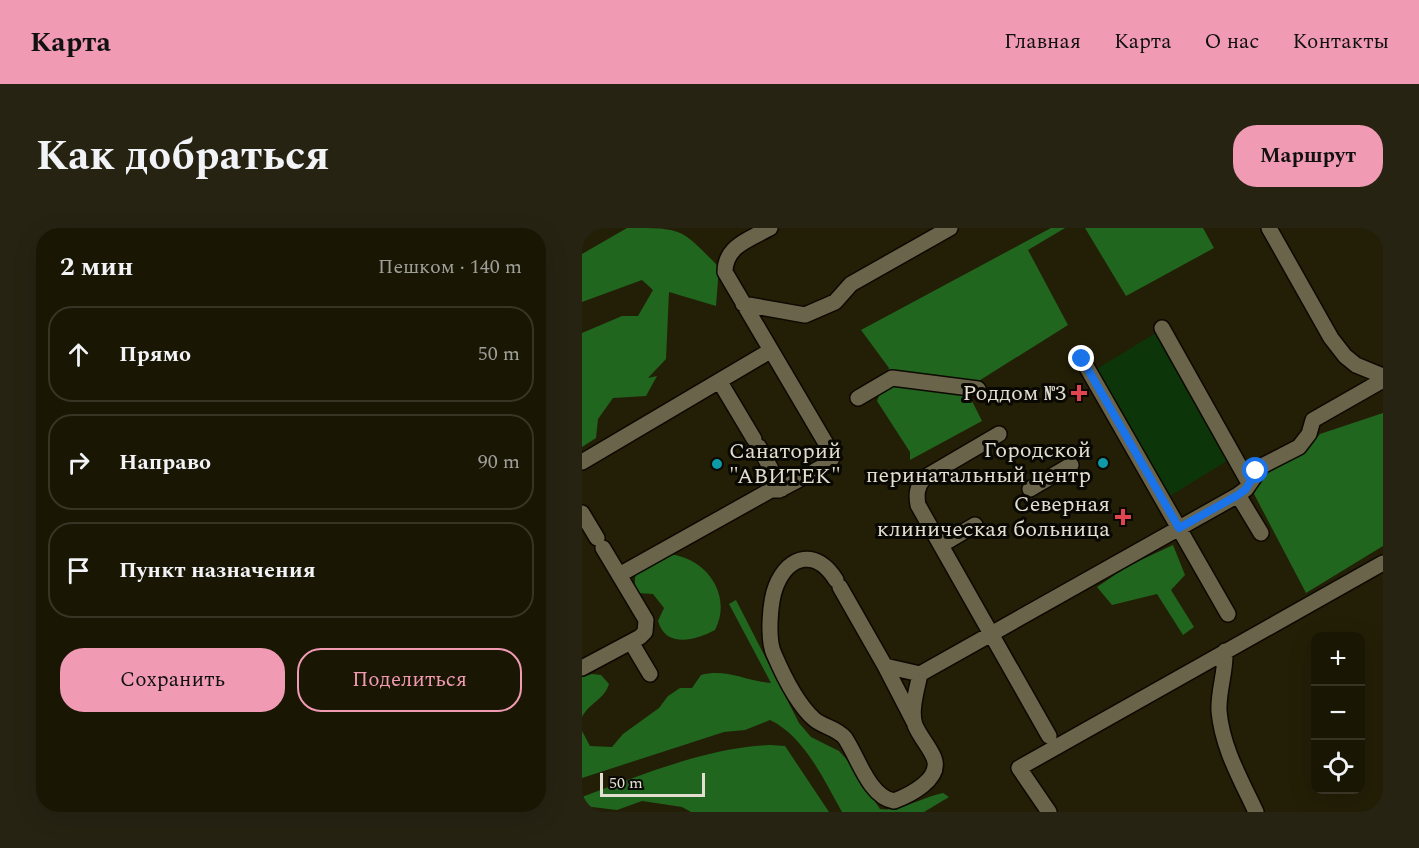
<!DOCTYPE html>
<html lang="ru">
<head>
<meta charset="utf-8">
<style>
  :root { --surface:#1a1604; --page:#272313; --text:#f1f3f6; --muted:#9f9f9a; --line:#383526; --accent:#f19ab4 }
  body { margin:0; font-family:Spectral,serif; background:var(--page); color:var(--text) }
  .controls { position:absolute; right:18px; bottom:18px; display:grid; overflow:hidden; border-radius:12px; box-shadow:0 6px 24px #0002 }
  .controls button { width:54px; height:54px; display:grid; place-items:center; padding:0; border:0; border-bottom:2px solid var(--line); background:var(--surface); color:var(--text); font:30px sans-serif }
  .scale { position:absolute; left:18px; bottom:15px; width:105px; box-sizing:border-box; padding-left:6px; border:3px solid #e2dfd1; border-top:0; font-size:16px; line-height:21px; white-space:nowrap; color:#e2dfd1; -webkit-text-stroke:4px #0a0802; paint-order:stroke }
  .stop { position:absolute; width:18px; height:18px; margin:-14px; border:4px solid #1a73e8; border-radius:50%; background:#fff }
  .stop.end { background:#1a73e8; border-color:#fff; box-shadow:0 2px 6px #0008 }
  .list { margin:0; padding:0; list-style:none }
  h2 { display:flex; justify-content:space-between; align-items:center; height:78px; margin:0; padding:0 24px; font-size:26px }
  h2 small { font-size:20px; font-weight:400; color:var(--muted) }
  .list li { display:grid; grid-template-columns:39px 1fr auto; gap:18px; align-items:center; box-sizing:border-box; height:96px; margin:0 12px 12px; padding:0 12px; border:2px solid var(--line); border-radius:24px }
  .list b { display:block; font-size:22px; white-space:nowrap }
  .list em { font-size:20px; font-style:normal; color:var(--muted) }
  .actions { display:flex; gap:12px; padding:18px 24px }
  .actions a { flex:1; padding:14px 0; border:2px solid var(--accent); border-radius:24px; text-align:center; font-size:21px; color:var(--accent) }
  .actions .main { background:var(--accent); color:#111 }
  .icon { flex:none; width:33px; height:33px; fill:none; stroke:currentColor; stroke-width:2; stroke-linecap:round; stroke-linejoin:round }
  .map { position:relative; flex:none; width:801px; height:584px; overflow:hidden; border-radius:24px }
  header { display:flex; align-items:center; gap:36px; box-sizing:border-box; height:84px; padding:0 30px; background:var(--accent); color:#111 }
  header strong { font-size:28px }
  nav { display:flex; gap:33px; margin-inline-start:auto; font-size:21px }
  .intro { display:flex; align-items:center; justify-content:space-between; box-sizing:border-box; height:144px; padding:0 36px }
  h1 { margin:0; font-size:42px }
  .button { padding:15px 27px; border-radius:24px; background:var(--accent); color:#111; font-size:21px; font-weight:700 }
  main { display:flex; gap:36px; padding:0 36px }
  aside { flex:1; background:var(--surface); border-radius:24px; box-shadow:0 6px 24px #0002 }
  .map>svg:first-child { display:block }
  .green { fill:#0c360a }
  .forest { fill:#21661e }
  .lines { fill:none; stroke-linecap:round; stroke-linejoin:round }
  .minor-casing { stroke:#0d0800; stroke-width:18 }
  .minor { stroke:#6a644a; stroke-width:15 }
  .route { stroke:#1a73e8; stroke-width:8 }
  .health-dot { fill:#e0444e; stroke:#0a0802; stroke-width:2 }
  .culture-dot { fill:#0f9aa8; stroke:#0a0802; stroke-width:2 }
  .labels { text-anchor:middle; dominant-baseline:central; stroke-width:6; stroke-linejoin:round; paint-order:stroke }
  .poi-label { font-size:22px; fill:#e2dfd1; stroke:#0a0802; text-anchor:end }
</style>
</head>
<body>
<header>
<strong>Карта</strong>
<nav><a>Главная</a><a>Карта</a><a>О нас</a><a>Контакты</a></nav>
</header>
<div class="intro"><h1>Как добраться</h1><a class="button">Маршрут</a></div>
<main>
<aside>
<h2>2 мин<small>Пешком · 140 m</small></h2>
<ul class="list">
<li><svg class="icon" aria-label="ahead" viewBox="0 0 24 24"><path d="M12 20V5M6 11l6-6 6 6"/></svg><div><b>Прямо</b></div><em>50 m</em></li>
<li><svg class="icon" aria-label="right" viewBox="0 0 24 24"><path d="M7 20v-9h11M14 6l5 5-5 5"/></svg><div><b>Направо</b></div><em>90 m</em></li>
<li><svg class="icon" aria-label="arrive" viewBox="0 0 24 24"><path d="M6 21V4h12l-3 4 3 4H6"/></svg><div><b>Пункт назначения</b></div></li>
</ul>
<div class="actions"><a class="main">Сохранить</a><a>Поделиться</a></div>
</aside>
<div class="map">
<svg width="801" height="584" viewBox="0 0 801 584">
  <rect width="100%" height="100%" fill="#231e06"/>
  <path class="green" d="M577,103L648,231L588,268L513,142Z"/>
  <path class="forest" d="M45,0C102,0 98,0 137,39L134,78L87,64L84,131L66,150L75,148L64,168L31,170L16,191L14,210L0,219V105L40,88H56L71,62L60,52L0,74V26Z
    M469,0H483L446,22L486,97L384,161L400,193L328,232V224L295,173L307,140L279,102Z
    M503,0H621L632,20L544,68Z
    M801,185V318L724,365L672,266L680,242L724,223L738,206Z
    M591,317L603,347L589,362L612,399L601,407L575,366L530,377L515,359L546,338Z
    M82,326C121,326 152,365 133,402C114,412 84,421 76,393L82,380L71,366L56,365C45,342 65,337 82,326Z
    M154,372L217,495L229,509L257,523L267,534L298,581C318,584 341,569 361,565L367,569L342,584H260C242,552 222,508 188,492L163,502L142,504L0,550V503L8,518L30,519L41,506L77,480L86,468L98,460H110L119,447C144,440 164,453 189,455L147,376Z
    M10,446L19,447L27,456C22,472 8,474 0,489V449Z
    M188,517L203,518L247,584H109L100,579L60,573L35,582L10,579L6,584H0V569C59,547 124,520 188,517Z"/>
  <g class="lines">
    <defs>
      <path id="minor" d="M687,0L749,110L763,128L774,137L801,148
        M161,76L223,87L253,74L269,56L368,0
        M580,100L667,255
        M500,131L646,386
        M138,154L172,211
        M276,170L310,150L396,161
        M417,206L342,250C335,259 334,266 336,277L467,508
        M177,219L200,261
        M0,234L188,123
        M448,261L489,237
        M656,267L679,305
        M0,285L15,310
        M359,317L393,297
        M37,347L189,262H197L246,236L250,230L249,224L143,44C143,18 168,11 188,0
        M254,352C235,321 207,326 194,358C188,373 185,411 192,426C201,447 215,476 232,491C241,499 255,500 263,510C276,529 287,569 312,573C328,567 360,551 352,530C347,518 338,509 333,497C328,483 335,461 338,446L656,267L664,261L680,238L717,219L727,206L731,192L801,152
        M258,359L303,438L338,446
        M49,414L68,446
        M643,423C644,444 636,463 637,483C640,519 659,552 674,584
        M303,438L332,494
        M0,440L58,409L63,404L64,392L21,320
        M467,584L437,540L801,335"/>
    </defs>
    <use href="#minor" class="minor-casing"/>
    <use href="#minor" class="minor"/>
  </g>
  <g class="lines">
    <path class="route" d="M500,131L597,300L656,267L664,261L674,243"/>
  </g>
  <g class="health-dot">
    <path d="M494 156h6v6h6v6h-6v6h-6v-6h-6v-6h6z"/>
    <path d="M538 280h6v6h6v6h-6v6h-6v-6h-6v-6h6z"/>
  </g>
  <g class="culture-dot">
    <circle cx="521" cy="235" r="6"/>
    <circle cx="135" cy="236" r="6"/>
  </g>
  <g class="labels">
    <g class="poi-label">
      <text x="484" y="165">Роддом №3</text>
      <text x="509" y="222">Городской<tspan x="509" dy="25">перинатальный центр</tspan></text>
      <text x="147" y="223" text-anchor="start">Санаторий<tspan x="147" dy="25">"АВИТЕК"</tspan></text>
      <text x="528" y="276">Северная<tspan x="528" dy="25">клиническая больница</tspan></text>
    </g>
  </g>
</svg>
<div class="controls">
<button>+</button>
<button>−</button>
<button><svg class="icon" aria-label="locate" viewBox="0 0 24 24"><circle cx="12" cy="12" r="6"/><path d="M12 2v4M12 18v4M2 12h4M18 12h4"/></svg></button>
</div>
<div class="scale">50 m</div>
<div class="stop" style="left:674px;top:243px"></div>
<div class="stop end" style="left:500px;top:131px"></div>
</div>
</main>
</body>
</html>
